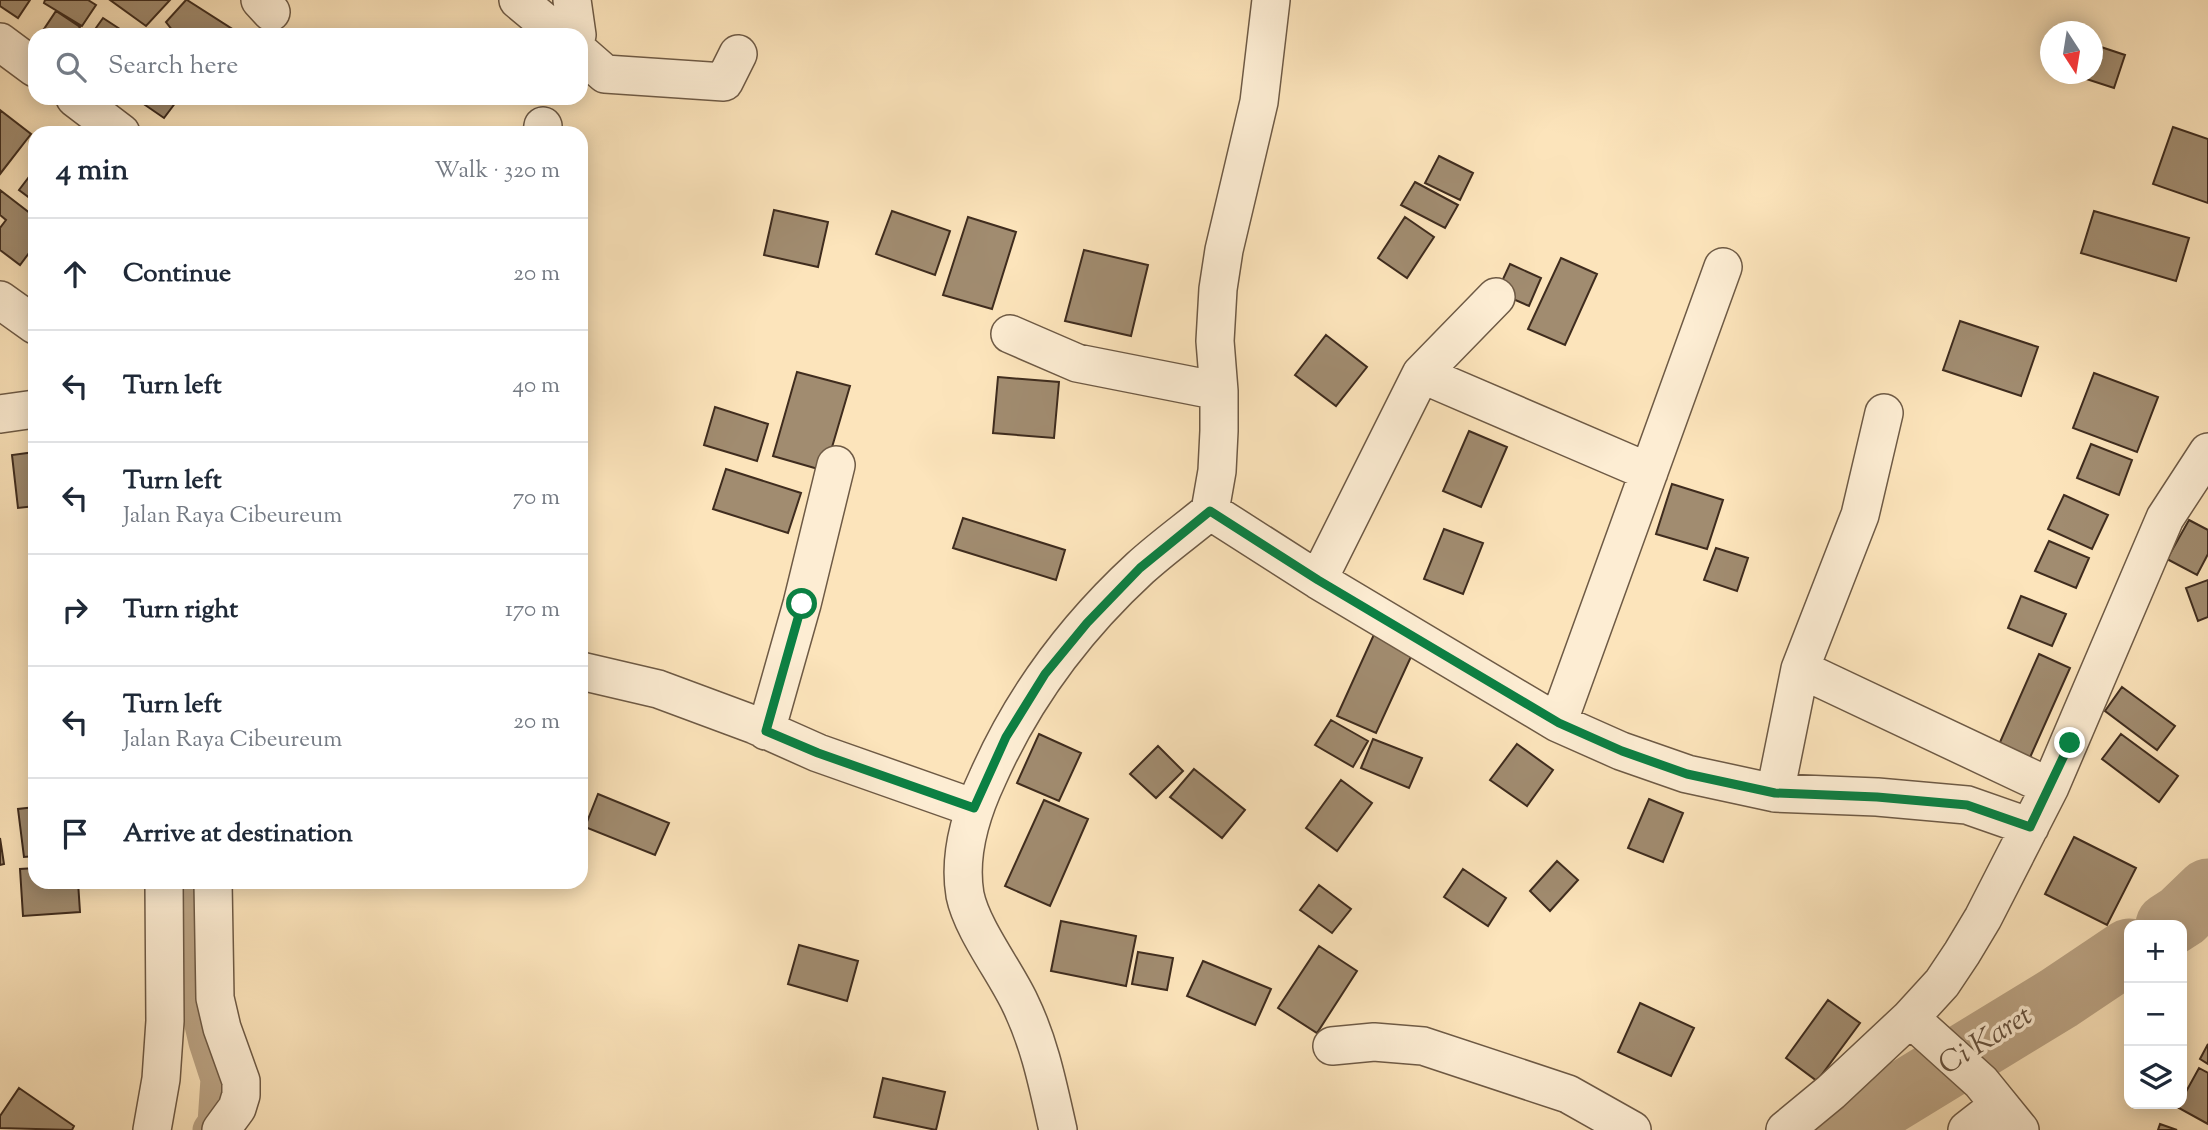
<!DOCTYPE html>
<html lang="en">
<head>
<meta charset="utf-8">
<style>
  :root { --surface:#fff; --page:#f6f6f7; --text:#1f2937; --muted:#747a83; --line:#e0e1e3 }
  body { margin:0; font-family:"Sorts Mill Goudy",serif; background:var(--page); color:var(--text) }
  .controls { position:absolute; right:21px; bottom:21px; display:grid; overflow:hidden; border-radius:14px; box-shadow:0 4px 18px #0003 }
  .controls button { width:63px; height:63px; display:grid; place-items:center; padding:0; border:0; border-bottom:2px solid var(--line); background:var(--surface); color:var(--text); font:35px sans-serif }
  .compass { position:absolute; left:2040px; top:21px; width:63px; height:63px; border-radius:50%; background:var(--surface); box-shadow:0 4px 18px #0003; rotate:168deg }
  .stop { position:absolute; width:21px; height:21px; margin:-16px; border:5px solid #0b8043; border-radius:50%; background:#fff }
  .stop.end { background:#0b8043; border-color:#fff; box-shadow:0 2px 7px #0008 }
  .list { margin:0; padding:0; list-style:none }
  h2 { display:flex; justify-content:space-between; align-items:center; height:91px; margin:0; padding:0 28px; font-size:30px }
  h2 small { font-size:23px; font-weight:400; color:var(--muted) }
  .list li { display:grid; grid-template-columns:46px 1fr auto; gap:21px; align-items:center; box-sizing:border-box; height:112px; padding:0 28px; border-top:2px solid var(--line) }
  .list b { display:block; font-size:26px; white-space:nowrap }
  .list p { margin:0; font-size:23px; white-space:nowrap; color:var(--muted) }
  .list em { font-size:23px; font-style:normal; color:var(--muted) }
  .icon { flex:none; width:38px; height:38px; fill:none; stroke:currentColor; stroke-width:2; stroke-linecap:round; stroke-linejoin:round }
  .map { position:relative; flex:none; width:2208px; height:1130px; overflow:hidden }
  .search { position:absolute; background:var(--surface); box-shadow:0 4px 18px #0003; left:28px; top:28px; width:560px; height:77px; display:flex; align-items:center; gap:18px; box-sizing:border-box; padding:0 24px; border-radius:21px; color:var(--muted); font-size:26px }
  .panel { position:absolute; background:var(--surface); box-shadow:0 4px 18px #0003; left:28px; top:126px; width:560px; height:763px; border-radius:21px }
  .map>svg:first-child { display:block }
  .water { fill:#bca586; stroke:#8a755c; stroke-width:2 }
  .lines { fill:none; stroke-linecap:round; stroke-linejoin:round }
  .canal { stroke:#bca586; stroke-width:37 }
  .river { stroke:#bca586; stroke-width:65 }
  .building { fill:#a18c70; stroke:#3f2c1e; stroke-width:2 }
  .minor-casing { stroke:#6e5a45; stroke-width:40 }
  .minor { stroke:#fdedd3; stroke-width:37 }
  .route { stroke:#0b8043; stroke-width:9 }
  .labels { text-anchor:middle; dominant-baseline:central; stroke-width:7; stroke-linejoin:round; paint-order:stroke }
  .water-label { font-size:30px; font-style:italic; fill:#64503d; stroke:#fdedd3 }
</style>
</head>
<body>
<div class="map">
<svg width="2208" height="1130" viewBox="0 0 2208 1130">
  <rect width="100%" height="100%" fill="#fce4bb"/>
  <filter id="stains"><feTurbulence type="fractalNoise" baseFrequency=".00286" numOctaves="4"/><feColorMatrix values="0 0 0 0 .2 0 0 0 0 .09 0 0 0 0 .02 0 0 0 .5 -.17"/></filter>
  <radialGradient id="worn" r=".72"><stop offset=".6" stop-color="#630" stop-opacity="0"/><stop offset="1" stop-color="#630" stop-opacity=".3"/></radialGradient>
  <path class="water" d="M2208,879V905L2182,929V925H2173L2177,910Z"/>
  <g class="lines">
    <path class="canal" d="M196,882L193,982L207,1042L219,1079L216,1123L211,1130"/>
    <path class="river" d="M2168,925L2182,916L2208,891
      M1843,1130L2059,998L2129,951"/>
  </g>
  <path class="building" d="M0,0H30L18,18L0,6Z
    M45,0H88L96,5L82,26L44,3Z
    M110,0H170L146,26Z
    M186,0H187L237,32L234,35H176L166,22Z
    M56,11L80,27L74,35H40Z
    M103,18L129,35H91Z
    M2092,44L2125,55L2114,88L2071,74H2092Z
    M135,98H179L164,118Z
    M0,110L31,134L0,174Z
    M2173,127L2208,139V203L2153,184Z
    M1439,156L1473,173L1460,200L1425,183Z
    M35,169V202L19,190Z
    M1415,182L1458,205L1445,228L1401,205Z
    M0,190L35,217V245L20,265L0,250V228L6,220L0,215Z
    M774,210L828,222L818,267L764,255Z
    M892,211L950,231L935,275L876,254Z
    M2094,211L2189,238L2176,281L2081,253Z
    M968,217L1016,232L992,309L943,295Z
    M1405,217L1434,237L1407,278L1378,258Z
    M1084,250L1148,265L1131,336L1065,321Z
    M1561,258L1597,274L1565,345L1528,329Z
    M1510,264L1541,278L1529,306L1497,292Z
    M1960,321L2038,347L2021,396L1943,370Z
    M1326,335L1367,367L1336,406L1295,375Z
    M797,372L850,386L825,471L773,456Z
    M2094,373L2158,397L2137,452L2073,428Z
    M998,377L1059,382L1054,438L993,433Z
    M715,407L768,424L757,461L704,445Z
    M1469,431L1507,447L1481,507L1443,491Z
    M2091,444L2132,460L2119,495L2077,478Z
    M35,452V506L18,508L12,455Z
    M726,469L801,493L788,533L713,509Z
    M1672,484L1723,500L1707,549L1656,534Z
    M2064,495L2108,515L2092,549L2048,529Z
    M963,518L1065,550L1056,580L953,548Z
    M2189,520L2208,530V554L2197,575L2167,559Z
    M1444,529L1483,543L1463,594L1424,579Z
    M2049,541L2089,558L2076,588L2035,571Z
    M1716,548L1748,558L1737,591L1704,580Z
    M2208,580V617L2198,621L2186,588Z
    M2021,596L2066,614L2052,646L2008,628Z
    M1376,630L1415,648L1376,733L1337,716Z
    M2039,654L2070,668L2028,762L1997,749Z
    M2122,687L2175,726L2157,750L2105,711Z
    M1331,720L1368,741L1353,767L1315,745Z
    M1039,734L1081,753L1059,801L1017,783Z
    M2121,734L2178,776L2159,802L2102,759Z
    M1373,739L1422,758L1409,788L1361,768Z
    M1517,744L1553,770L1527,806L1490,780Z
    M1158,746L1183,771L1156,798L1130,774Z
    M1194,769L1245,810L1222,838L1170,797Z
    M1341,780L1372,803L1337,851L1306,828Z
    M598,794L669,823L655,855L585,827Z
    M1649,799L1683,813L1663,862L1628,848Z
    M1044,800L1088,819L1050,906L1005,886Z
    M35,807V856L24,857L18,809Z
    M2074,837L2136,868L2107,925L2045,894Z
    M0,838L4,864L0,865Z
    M1557,861L1578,880L1550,911L1530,891Z
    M35,868V882H78L80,912L23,916L20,869Z
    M1463,869L1506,898L1488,926L1444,897Z
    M1319,885L1351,909L1332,933L1300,910Z
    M1061,921L1136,936L1126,986L1051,971Z
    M799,945L858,961L847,1001L788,984Z
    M1319,946L1357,971L1317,1033L1278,1008Z
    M1138,952L1173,958L1167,990L1132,984Z
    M1203,961L1271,989L1255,1025L1187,996Z
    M1828,1000L1860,1023L1817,1081L1786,1058Z
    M1640,1003L1694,1028L1671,1076L1618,1052Z
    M2208,1044V1064L2200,1059Z
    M2199,1068L2208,1073V1124L2177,1107L2182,1104V1099Z
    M883,1078L945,1092L936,1130L874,1117Z
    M19,1088L74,1126L72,1130L0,1128V1116Z
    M2160,1124L2177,1130H2158Z"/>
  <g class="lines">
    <defs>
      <path id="minor" d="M260,0L271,12
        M518,0L560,35
        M572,0L577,35
        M0,42L35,68
        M581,53L605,74L724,82L738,54
        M75,98L121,133
        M542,133L543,126
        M0,300L35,325
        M1010,334L1077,363L1219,391
        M1421,374L1649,472
        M0,414L35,409
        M1210,511L1318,580L1558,723L1621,751L1687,774L1775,793L1877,797L1967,805L2030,827
        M1318,580L1421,374L1496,297
        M1800,669L2050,787
        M581,671L658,689L755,725L818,753L974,808
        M1558,723L1723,267
        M766,731L802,604L836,465
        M1775,793L1800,669L1860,515L1884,413
        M213,882L215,998L222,1028L241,1081V1095L237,1108L221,1130
        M1910,1018L1981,1082L2020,1130
        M1332,1046L1374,1042L1423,1046L1568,1094L1632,1130
        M152,1130L161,1079L165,1021L164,882
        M1058,1130C1048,1086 1040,1044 1020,1003C1005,971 972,929 965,895C958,854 971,813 988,777C1023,698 1076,627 1140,568C1162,548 1187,530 1210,511L1217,471L1219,431V391L1215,341L1218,289L1224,250L1259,102L1271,0
        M1785,1130L1831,1092L1910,1018L1942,983L1962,953L1983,918L2050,787L2165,518L2208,452
        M1967,1130L1999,1105"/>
    </defs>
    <use href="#minor" class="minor-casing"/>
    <use href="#minor" class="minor"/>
  </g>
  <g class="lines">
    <path class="route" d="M802,604L766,731L818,753L974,808L1006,737L1045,674L1087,623L1140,568L1210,511L1318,580L1559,723L1622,751L1687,774L1775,793L1877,797L1967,805L2030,827L2070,743"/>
  </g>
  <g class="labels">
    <g class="water-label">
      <text transform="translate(1986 1041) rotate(-32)">Ci Karet</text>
    </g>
  </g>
  <rect width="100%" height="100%" filter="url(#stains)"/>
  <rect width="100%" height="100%" fill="url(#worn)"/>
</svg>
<div class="controls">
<button>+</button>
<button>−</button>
<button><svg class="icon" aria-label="layers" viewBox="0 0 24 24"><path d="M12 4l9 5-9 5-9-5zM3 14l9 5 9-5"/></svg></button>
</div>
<svg class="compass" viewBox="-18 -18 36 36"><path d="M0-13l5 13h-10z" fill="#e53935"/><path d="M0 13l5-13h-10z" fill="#747a83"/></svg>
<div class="stop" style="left:802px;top:604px"></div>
<div class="stop end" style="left:2070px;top:743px"></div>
<div class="search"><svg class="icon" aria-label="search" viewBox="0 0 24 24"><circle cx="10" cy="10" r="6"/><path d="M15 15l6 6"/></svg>Search here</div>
<section class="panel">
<h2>4 min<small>Walk · 320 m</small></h2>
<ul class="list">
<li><svg class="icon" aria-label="ahead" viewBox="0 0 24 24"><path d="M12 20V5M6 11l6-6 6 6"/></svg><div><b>Continue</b></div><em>20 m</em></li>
<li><svg class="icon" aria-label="left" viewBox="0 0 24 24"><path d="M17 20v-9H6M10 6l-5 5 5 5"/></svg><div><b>Turn left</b></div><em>40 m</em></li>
<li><svg class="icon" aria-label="left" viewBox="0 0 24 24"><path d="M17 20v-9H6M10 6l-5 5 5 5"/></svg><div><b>Turn left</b><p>Jalan Raya Cibeureum</p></div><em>70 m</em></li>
<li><svg class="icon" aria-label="right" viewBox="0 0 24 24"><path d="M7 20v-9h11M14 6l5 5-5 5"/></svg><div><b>Turn right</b></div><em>170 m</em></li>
<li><svg class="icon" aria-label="left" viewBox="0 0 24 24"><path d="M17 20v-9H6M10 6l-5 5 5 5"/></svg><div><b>Turn left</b><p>Jalan Raya Cibeureum</p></div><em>20 m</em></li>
<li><svg class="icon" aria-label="arrive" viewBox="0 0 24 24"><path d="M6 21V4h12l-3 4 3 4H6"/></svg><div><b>Arrive at destination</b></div></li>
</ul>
</section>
</div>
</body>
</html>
